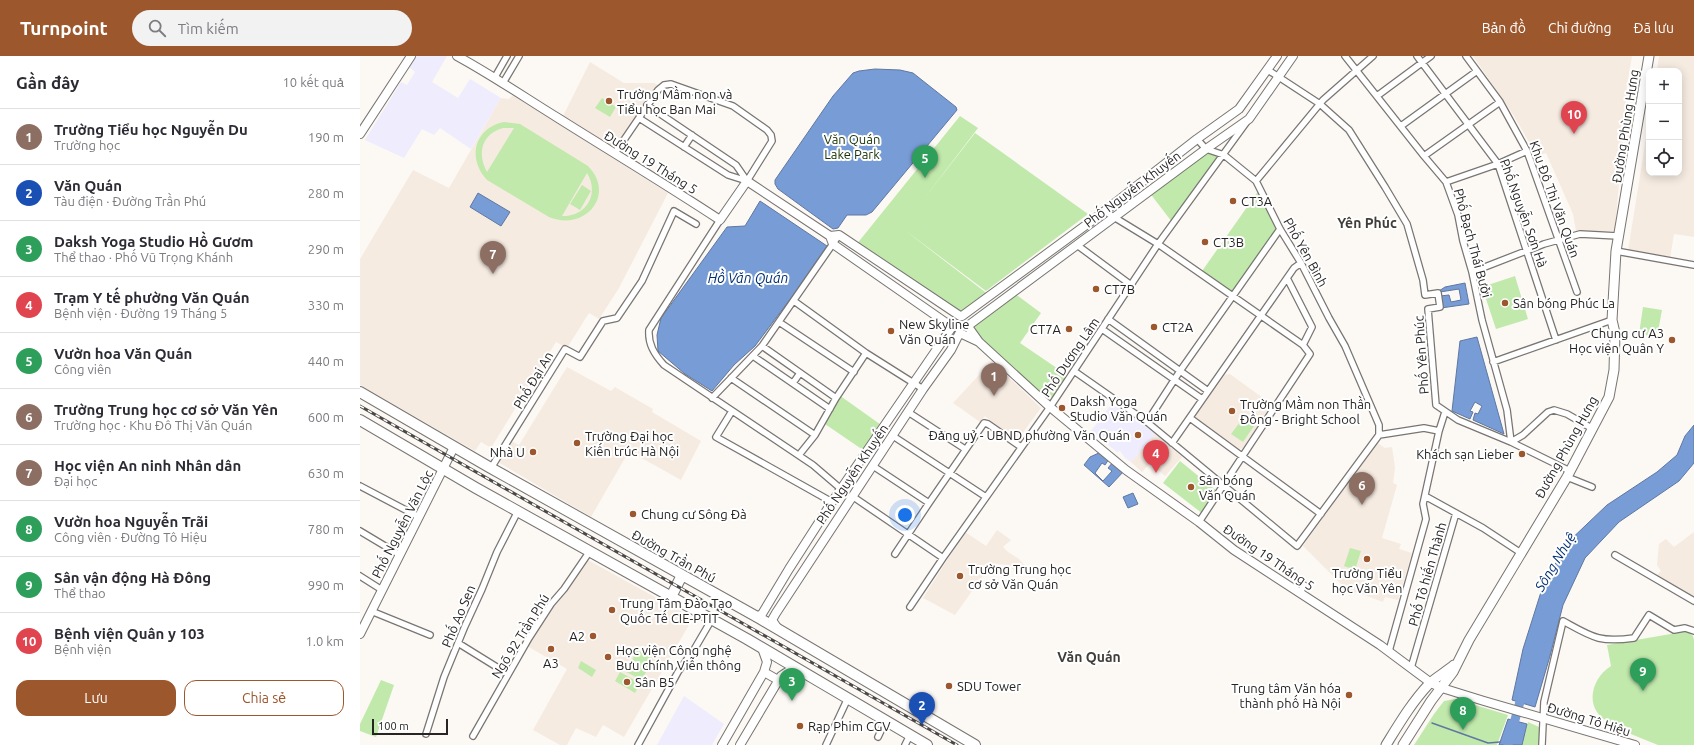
<!DOCTYPE html>
<html lang="vi">
<head>
<meta charset="utf-8">
<style>
  :root { --surface:#fff; --page:#f2f2f3; --text:#2b2b33; --muted:#7c7c81; --line:#e1e1e2; --accent:#9d572d }
  body { margin:0; font-family:Ubuntu,sans-serif; background:var(--page); color:var(--text) }
  .controls { position:absolute; right:12px; top:12px; display:grid; overflow:hidden; border-radius:8px; box-shadow:0 2px 10px #0003 }
  .controls button { width:36px; height:36px; display:grid; place-items:center; padding:0; border:0; border-bottom:1px solid var(--line); background:var(--surface); color:var(--text); font:20px sans-serif }
  .scale { position:absolute; left:12px; bottom:10px; width:76px; box-sizing:border-box; padding-left:4px; border:2px solid #272524; border-top:0; font-size:11px; line-height:14px; white-space:nowrap; color:#272524; -webkit-text-stroke:3px #fff; paint-order:stroke }
  .you { position:absolute; left:545px; top:459px; width:14px; height:14px; margin:-10px; border:3px solid #fff; border-radius:50%; background:#1a73e8; box-shadow:0 0 0 6px #1a73e833 }
  .badge { display:grid; place-items:center; width:26px; height:26px; border-radius:50%; background:var(--accent); color:#fff; font-size:13px; font-weight:700 }
  .pin { position:absolute; translate:-50% -33px; filter:drop-shadow(0 1px 2px #0008) }
  .pin::after { content:''; position:absolute; top:21px; width:14px; height:12px; background:inherit; clip-path:polygon(0 0,100% 0,50% 100%) }
  .list { margin:0; padding:0; list-style:none }
  h2 { display:flex; justify-content:space-between; align-items:center; height:52px; margin:0; padding:0 16px; font-size:17px }
  h2 small { font-size:13px; font-weight:400; color:var(--muted) }
  .list li { display:grid; grid-template-columns:26px 1fr auto; gap:12px; align-items:center; box-sizing:border-box; height:56px; padding:0 16px; border-top:1px solid var(--line) }
  .list b { display:block; font-size:15px; white-space:nowrap }
  .list p { margin:0; font-size:13px; white-space:nowrap; color:var(--muted) }
  .list em { font-size:13px; font-style:normal; color:var(--muted) }
  .actions { display:flex; gap:8px; padding:12px 16px }
  .actions a { flex:1; padding:9px 0; border:1px solid var(--accent); border-radius:12px; text-align:center; font-size:14px; color:var(--accent) }
  .actions .main { background:var(--accent); color:#fff }
  .icon { flex:none; width:22px; height:22px; fill:none; stroke:currentColor; stroke-width:2; stroke-linecap:round; stroke-linejoin:round }
  .map { position:relative; flex:none; width:1334px; height:689px; overflow:hidden }
  header { display:flex; align-items:center; gap:24px; box-sizing:border-box; height:56px; padding:0 20px; background:var(--accent); color:#fff }
  header strong { font-size:19px }
  nav { display:flex; gap:22px; margin-inline-start:auto; font-size:14px }
  .search { width:280px; height:36px; background:var(--page); display:flex; align-items:center; gap:10px; box-sizing:border-box; padding:0 14px; border-radius:22px; color:var(--muted); font-size:15px }
  main { display:flex }
  aside { flex:1; background:var(--surface) }
  .map>svg:first-child { display:block }
  .commercial { fill:#efecfe }
  .built { fill:#f5ebe1 }
  .green { fill:#c1e9ac; fill-rule:evenodd }
  .water { fill:#779cd6; stroke:#5f78a1 }
  .lines { fill:none; stroke-linecap:round; stroke-linejoin:round }
  .stream { stroke:#5f78a1; stroke-width:1.5 }
  .river { stroke:#779cd6; stroke-width:9 }
  .street-casing { stroke:#797572; stroke-width:8 }
  .secondary-casing { stroke:#797572; stroke-width:10 }
  .primary-casing { stroke:#797572; stroke-width:11 }
  .highway-casing { stroke:#797572; stroke-width:12 }
  .street { stroke:#fff; stroke-width:5.5 }
  .secondary { stroke:#fff; stroke-width:8 }
  .primary { stroke:#fff; stroke-width:9 }
  .highway { stroke:#fff; stroke-width:10 }
  .rail-casing { stroke:#4b4947; stroke-width:3 }
  .rail { stroke:#fff; stroke-width:1.5; stroke-dasharray:4.5; stroke-linecap:butt }
  .poi-dot { fill:#9d572d; stroke:#fff; stroke-width:1.5 }
  .labels { text-anchor:middle; dominant-baseline:central; stroke-width:4; stroke-linejoin:round; paint-order:stroke }
  .poi-label { font-size:13px; fill:#272524; stroke:#fff; text-anchor:start }
  .street-label { font-size:13px; fill:#272524; stroke:#fff }
  .park-label { font-size:13px; fill:#193307; stroke:#fff }
  .neighbourhood-label { font-size:14px; font-weight:bold; fill:#403d3a; stroke:#fff }
  .water-label { font-size:14px; font-style:italic; fill:#002f72; stroke:#fff }
</style>
</head>
<body>
<header>
<strong>Turnpoint</strong>
<div class="search"><svg class="icon" aria-label="search" viewBox="0 0 24 24"><circle cx="10" cy="10" r="6"/><path d="M15 15l6 6"/></svg>Tìm kiếm</div>
<nav><a>Bản đồ</a><a>Chỉ đường</a><a>Đã lưu</a></nav>
</header>
<main>
<aside>
<h2>Gần đây<small>10 kết quả</small></h2>
<ul class="list">
<li><span class="badge" style="background:#8d6e63">1</span><div><b>Trường Tiểu học Nguyễn Du</b><p>Trường học</p></div><em>190 m</em></li>
<li><span class="badge" style="background:#1a4fb4">2</span><div><b>Văn Quán</b><p>Tàu điện · Đường Trần Phú</p></div><em>280 m</em></li>
<li><span class="badge" style="background:#2e9e5b">3</span><div><b>Daksh Yoga Studio Hồ Gươm</b><p>Thể thao · Phố Vũ Trọng Khánh</p></div><em>290 m</em></li>
<li><span class="badge" style="background:#e0444e">4</span><div><b>Trạm Y tế phường Văn Quán</b><p>Bệnh viện · Đường 19 Tháng 5</p></div><em>330 m</em></li>
<li><span class="badge" style="background:#2e9e5b">5</span><div><b>Vườn hoa Văn Quán</b><p>Công viên</p></div><em>440 m</em></li>
<li><span class="badge" style="background:#8d6e63">6</span><div><b>Trường Trung học cơ sở Văn Yên</b><p>Trường học · Khu Đô Thị Văn Quán</p></div><em>600 m</em></li>
<li><span class="badge" style="background:#8d6e63">7</span><div><b>Học viện An ninh Nhân dân</b><p>Đại học</p></div><em>630 m</em></li>
<li><span class="badge" style="background:#2e9e5b">8</span><div><b>Vườn hoa Nguyễn Trãi</b><p>Công viên · Đường Tô Hiệu</p></div><em>780 m</em></li>
<li><span class="badge" style="background:#2e9e5b">9</span><div><b>Sân vận động Hà Đông</b><p>Thể thao</p></div><em>990 m</em></li>
<li><span class="badge" style="background:#e0444e">10</span><div><b>Bệnh viện Quân y 103</b><p>Bệnh viện</p></div><em>1.0 km</em></li>
</ul>
<div class="actions"><a class="main">Lưu</a><a>Chia sẻ</a></div>
</aside>
<div class="map">
<svg width="1334" height="689" viewBox="0 0 1334 689">
  <rect width="100%" height="100%" fill="#fcf8f4"/>
  <path class="commercial" d="M56,0H87L72,26L98,42L110,23L141,42L111,93L80,72L74,79L62,73L44,102L5,84L41,26L47,29L55,16L49,11Z
    M753,346L795,378L771,406L765,402L760,395L757,396L731,375Z
    M324,640L364,668L352,689H297Z"/>
  <path class="built" d="M1113,0H1272L1267,29L1255,175H1216L1213,158L1186,97L1177,100L1154,60Z
    M1299,0H1334V181L1314,178L1310,202L1268,195L1289,63V117H1319V15H1297Z
    M230,6L264,27H294L298,29L255,93L203,60Z
    M153,39L308,137L259,232L239,263L229,257L207,292L196,286L131,392L121,386L115,395L0,329V203L53,114L89,132L141,42L149,43Z
    M632,305L681,352L656,386L625,360L620,366L593,347Z
    M207,311L251,335L255,331L260,334L293,353L292,356L341,385L321,424L269,395L231,461L138,406L151,385L159,389Z
    M870,318L907,345L909,352L884,392L879,393L836,362L835,359L863,319Z
    M795,378L822,401L805,420L790,407L782,416L771,406Z
    M1016,386L1025,392L1032,391L1035,411L1033,427L1037,429L1022,482L1041,488L1039,493L1052,497L1038,544L1025,541L1023,546L996,536L990,540L984,531L943,490Z
    M637,474L651,484L643,491L648,496L659,503L664,509L656,517L649,509L633,508L627,514L595,559L563,542L605,476L626,490Z
    M1334,476V543L1296,520L1301,515L1297,509L1299,488L1306,483L1314,491Z
    M226,503L333,562L264,681L243,669L236,681L216,672L207,689H200L173,674L207,613L167,590Z"/>
  <path class="green" d="M242,42L256,51L250,61L235,52Z
    M600,60L618,72L563,144L615,77L728,158L626,235L542,172L629,239L601,259L496,189Z
    M144,66L160,68L228,110C256,138 226,176 189,161L127,124C107,103 114,72 144,66ZM143,72H154L127,116C117,98 121,78 143,72ZM227,117C240,138 226,161 202,160Z
    M846,94L862,99L812,166L789,136Z
    M222,129L231,135L220,154L210,148Z
    M899,134L920,173L872,240L840,218Z
    M1155,220L1168,263L1136,273L1122,231Z
    M654,237L681,257L660,287L710,321L690,351L611,273Z
    M1283,251L1302,254L1297,281L1279,278Z
    M479,339L524,371L506,396L462,366Z
    M883,362L894,370L883,386L871,378Z
    M820,405L858,436L843,458L803,427Z
    M990,492L1001,495L995,514L984,510Z
    M1328,575L1333,580L1334,584V689H1298L1251,670V667C1224,656 1229,624 1251,610L1247,589Z
    M277,594L293,603L282,624L266,616Z
    M221,605L236,614L232,621L218,612Z
    M260,616L280,627L275,637L255,625Z
    M21,624L34,629L16,681L0,675V668Z
    M1095,643L1148,659L1137,689H1054L1074,658L1084,645Z
    M1168,666L1179,671L1181,689H1161Z"/>
  <path class="water" d="M515,13L540,14L553,17L596,51L597,54L512,156L506,159H487L478,172L473,173L418,133L415,128V124L473,40L493,17L499,15Z
    M118,137L150,156L141,170L110,151Z
    M400,145L467,190L431,242L395,290L374,309L352,335L325,318L298,295L297,279L301,262L367,171L385,170Z
    M1105,227L1109,248L1081,252L1080,240L1089,239L1091,246L1101,244L1099,233L1080,236L1079,235L1085,231Z
    M1117,281L1144,378L1113,364L1115,357L1118,358L1122,350L1115,346L1110,355L1113,356L1110,363L1092,355L1100,285Z
    M1334,369V407L1319,425L1259,466L1225,502L1203,549L1190,600L1175,651L1152,644L1163,593L1181,536L1205,489L1247,449L1297,416L1317,399L1325,380Z
    M741,396L749,403L745,409L742,407L735,417L743,425L752,415L748,412L753,406L764,415L749,431L724,409L730,401Z
    M773,437L778,448L768,452L763,441Z
    M1148,663L1167,668L1162,689H1139Z"/>
  <g class="lines">
    <path class="stream" d="M1072,667L1128,687L1140,686"/>
    <path class="river" d="M1148,689L1163,635"/>
    <defs>
      <path id="street" d="M985,0L1064,100L1086,126L1098,159L1103,185L1112,216L1122,264L1147,354L1151,386L1163,379L1188,356L1194,354L1207,358L1233,373
        M1013,0L963,44L896,125L920,173L941,207L969,262L985,290L1019,369V379
        M1057,0L1138,108L1196,284
        M1106,0L1140,46L1167,95L1217,236
        M908,14L960,48L989,74L1025,131L1047,168L1063,224L1065,239L1078,237L1080,251L1068,253L1076,349L1098,364L1151,386L1210,415
        M135,21L147,0
        M143,27L159,0
        M1017,40L1071,0
        M287,49L376,109L387,125
        M279,62L368,119L387,125
        M1041,70L1117,15
        M837,83L846,93L864,99L896,125
        M324,91L332,79
        M255,97L298,34L304,29L311,28L373,50L407,74L411,79L412,85L387,125
        M1064,100L1140,46
        M1086,126L1138,108L1167,95
        M744,155L798,188L943,289L950,298L839,466
        M360,164L289,274C288,288 294,298 304,309L453,409L481,433
        M717,189L771,229
        M1256,195L1334,209
        M1112,216L1184,188L1220,178L1258,180
        M927,222L952,271L943,289
        M434,245L506,297L563,333
        M748,263L848,335
        M419,266L494,316
        M742,273L842,343
        M402,290L476,342
        M393,300L470,353
        M1133,306L1252,264
        M714,315L787,366L937,490L1019,379
        M371,322L455,379
        M433,327L440,317
        M352,342L402,290L479,179
        M372,355L356,381L472,446
        M548,356L605,393
        M830,362L961,458
        M787,366L820,315L920,173
        M1019,379L1064,372L1079,375
        M533,380L626,441
        M812,387L934,212L941,207
        M439,399L455,379L476,342L506,297
        M513,410L569,447L624,367L628,368L661,391
        M131,412L205,293L220,301L243,265L257,262L282,225L314,155L336,168
        M1207,421L1232,431
        M0,430L59,461
        M492,440L583,502
        M1065,440L1123,472L1161,497
        M0,475L40,499
        M535,498L569,447
        M1255,499L1334,545
        M0,520L22,534
        M940,537L944,529
        M550,551L583,502L690,351L798,188L886,67
        M11,555L70,579
        M98,587L148,618
        M1029,595L1066,463L1063,448L1079,375L1085,356
        M1051,612L1096,457
        M66,678L84,621L105,570L122,533L137,496L158,455
        M113,680L169,582L191,548L204,533L230,495
        M518,681L526,664
        M278,689L318,616L335,592L352,563
        M466,689L488,642
        M545,689L550,679
        M1182,689L1184,646L1203,565C1232,581 1239,587 1274,582L1289,559L1314,574L1325,572L1334,575"/>
      <path id="secondary" d="M97,0C132,19 164,41 198,62C252,96 307,129 360,164L387,125L470,180L479,179L600,260
        M0,78L51,0
        M470,180L473,188L585,266L592,268
        M602,260L741,158L837,83L879,53L917,0
        M609,269L846,93L889,63L933,0
        M609,272L619,286L690,351L766,414L839,466L874,494L1020,589L1071,627L1082,632L1124,645L1275,689
        M602,278L619,286
        M396,561L402,558L429,513L472,446L592,271
        M418,573L412,564L416,557L563,333L591,294L599,278
        M0,578L94,391
        M404,616L418,624
        M362,689L404,616L407,606L402,592
        M380,689L421,620C427,616 432,612 440,614"/>
      <path id="primary" d="M1026,689C1039,668 1052,646 1069,628C1076,621 1086,616 1094,609
        M1043,689L1071,645L1093,616L1109,584L1207,421L1249,341L1254,314L1255,277L1252,264L1256,195L1289,0"/>
      <path id="highway" d="M0,336L129,411L399,562L615,689
        M0,364L116,432L387,583L567,689
        M311,541L322,519"/>
    </defs>
    <use href="#street" class="street-casing"/>
    <use href="#secondary" class="secondary-casing"/>
    <use href="#primary" class="primary-casing"/>
    <use href="#highway" class="highway-casing"/>
    <use href="#street" class="street"/>
    <use href="#secondary" class="secondary"/>
    <use href="#primary" class="primary"/>
    <use href="#highway" class="highway"/>
    <defs>
      <path id="rail" d="M0,350L597,689"/>
    </defs>
    <use href="#rail" class="rail-casing"/>
    <use href="#rail" class="rail"/>
  </g>
  <g class="poi-dot">
    <circle cx="249" cy="45" r="4"/>
    <circle cx="873" cy="145" r="4"/>
    <circle cx="845" cy="186" r="4"/>
    <circle cx="736" cy="233" r="4"/>
    <circle cx="1145" cy="247" r="4"/>
    <circle cx="794" cy="271" r="4"/>
    <circle cx="709" cy="273" r="4"/>
    <circle cx="531" cy="275" r="4"/>
    <circle cx="1312" cy="284" r="4"/>
    <circle cx="702" cy="352" r="4"/>
    <circle cx="872" cy="355" r="4"/>
    <circle cx="778" cy="379" r="4"/>
    <circle cx="217" cy="387" r="4"/>
    <circle cx="173" cy="396" r="4"/>
    <circle cx="1162" cy="398" r="4"/>
    <circle cx="831" cy="431" r="4"/>
    <circle cx="273" cy="458" r="4"/>
    <circle cx="1007" cy="503" r="4"/>
    <circle cx="600" cy="520" r="4"/>
    <circle cx="252" cy="554" r="4"/>
    <circle cx="233" cy="580" r="4"/>
    <circle cx="191" cy="593" r="4"/>
    <circle cx="248" cy="601" r="4"/>
    <circle cx="267" cy="626" r="4"/>
    <circle cx="589" cy="630" r="4"/>
    <circle cx="989" cy="639" r="4"/>
    <circle cx="440" cy="670" r="4"/>
  </g>
  <g class="labels">
    <g class="poi-label">
      <text x="257" y="38">Trường Mầm non và<tspan x="257" dy="15">Tiểu học Ban Mai</tspan></text>
      <text x="881" y="145">CT3A</text>
      <text x="853" y="186">CT3B</text>
      <text x="744" y="233">CT7B</text>
      <text x="1153" y="247">Sân bóng Phúc La</text>
      <text x="539" y="268">New Skyline<tspan x="539" dy="15">Văn Quán</tspan></text>
      <text x="802" y="271">CT2A</text>
      <text x="701" y="273" text-anchor="end">CT7A</text>
      <text x="1304" y="277" text-anchor="end">Chung cư A3<tspan x="1304" dy="15">Học viện Quân Y</tspan></text>
      <text x="710" y="345">Daksh Yoga<tspan x="710" dy="15">Studio Văn Quán</tspan></text>
      <text x="880" y="348">Trường Mầm non Thần<tspan x="880" dy="15">Đồng - Bright School</tspan></text>
      <text x="770" y="379" text-anchor="end">Đảng uỷ - UBND phường Văn Quán</text>
      <text x="225" y="380">Trường Đại học<tspan x="225" dy="15">Kiến trúc Hà Nội</tspan></text>
      <text x="165" y="396" text-anchor="end">Nhà U</text>
      <text x="1154" y="398" text-anchor="end">Khách sạn Lieber</text>
      <text x="839" y="424">Sân bóng<tspan x="839" dy="15">Văn Quán</tspan></text>
      <text x="281" y="458">Chung cư Sông Đà</text>
      <text x="608" y="513">Trường Trung học<tspan x="608" dy="15">cơ sở Văn Quán</tspan></text>
      <text x="1007" y="517" text-anchor="middle">Trường Tiểu<tspan x="1007" dy="15">học Văn Yên</tspan></text>
      <text x="260" y="547">Trung Tâm Đào Tạo<tspan x="260" dy="15">Quốc Tế CIE-PTIT</tspan></text>
      <text x="225" y="580" text-anchor="end">A2</text>
      <text x="256" y="594">Học viện Công nghệ<tspan x="256" dy="15">Bưu chính Viễn thông</tspan></text>
      <text x="191" y="607" text-anchor="middle">A3</text>
      <text x="275" y="626">Sân B5</text>
      <text x="597" y="630">SDU Tower</text>
      <text x="981" y="632" text-anchor="end">Trung tâm Văn hóa<tspan x="981" dy="15">thành phố Hà Nội</tspan></text>
      <text x="448" y="670">Rạp Phim CGV</text>
    </g>
    <g class="street-label">
      <text transform="translate(1265 70) rotate(-81)">Đường Phùng Hưng</text>
      <text transform="translate(291 106) rotate(32)">Đường 19 Tháng 5</text>
      <text transform="translate(772 133) rotate(-37)">Phố Nguyễn Khuyến</text>
      <text transform="translate(1195 143) rotate(70)">Khu Đô Thị Văn Quán</text>
      <text transform="translate(1164 157) rotate(70)">Phố Nguyễn Sơn Hà</text>
      <text transform="translate(1113 187) rotate(75)">Phố Bạch Thái Bưởi</text>
      <text transform="translate(946 196) rotate(61)">Phố Yên Bình</text>
      <text transform="translate(1061 299) rotate(-94)">Phố Yên Phúc</text>
      <text transform="translate(710 301) rotate(-56)">Phố Dương Lâm</text>
      <text transform="translate(173 324) rotate(-59)">Phố Đại An</text>
      <text transform="translate(1206 391) rotate(-61)">Đường Phùng Hưng</text>
      <text transform="translate(492 418) rotate(-56)">Phố Nguyễn Khuyến</text>
      <text transform="translate(42 468) rotate(-63)">Phố Nguyễn Văn Lộc</text>
      <text transform="translate(314 500) rotate(29)">Đường Trần Phú</text>
      <text transform="translate(909 501) rotate(34)">Đường 19 Tháng 5</text>
      <text transform="translate(1067 518) rotate(-74)">Phố Tô hiến Thành</text>
      <text transform="translate(98 560) rotate(-67)">Phố Ao Sen</text>
      <text transform="translate(160 580) rotate(-58)">Ngõ 92 Trần Phú</text>
      <text transform="translate(1229 663) rotate(17)">Đường Tô Hiệu</text>
    </g>
    <g class="park-label">
      <text x="492" y="83">Văn Quán<tspan x="492" dy="15">Lake Park</tspan></text>
    </g>
    <g class="neighbourhood-label">
      <text x="1007" y="167">Yên Phúc</text>
      <text x="729" y="601">Văn Quán</text>
    </g>
    <g class="water-label">
      <text x="388" y="222">Hồ Văn Quán</text>
      <text transform="translate(1195 506) rotate(-59)">Sông Nhuệ</text>
    </g>
  </g>
</svg>
<div class="controls">
<button>+</button>
<button>−</button>
<button><svg class="icon" aria-label="locate" viewBox="0 0 24 24"><circle cx="12" cy="12" r="6"/><path d="M12 2v4M12 18v4M2 12h4M18 12h4"/></svg></button>
</div>
<div class="scale">100 m</div>
<div class="you"></div>
<div class="pin badge" style="left:634px;top:340px;background:#8d6e63">1</div>
<div class="pin badge" style="left:562px;top:669px;background:#1a4fb4">2</div>
<div class="pin badge" style="left:432px;top:645px;background:#2e9e5b">3</div>
<div class="pin badge" style="left:796px;top:417px;background:#e0444e">4</div>
<div class="pin badge" style="left:565px;top:122px;background:#2e9e5b">5</div>
<div class="pin badge" style="left:1002px;top:449px;background:#8d6e63">6</div>
<div class="pin badge" style="left:133px;top:218px;background:#8d6e63">7</div>
<div class="pin badge" style="left:1103px;top:674px;background:#2e9e5b">8</div>
<div class="pin badge" style="left:1283px;top:635px;background:#2e9e5b">9</div>
<div class="pin badge" style="left:1214px;top:78px;background:#e0444e">10</div>
</div>
</main>
</body>
</html>
